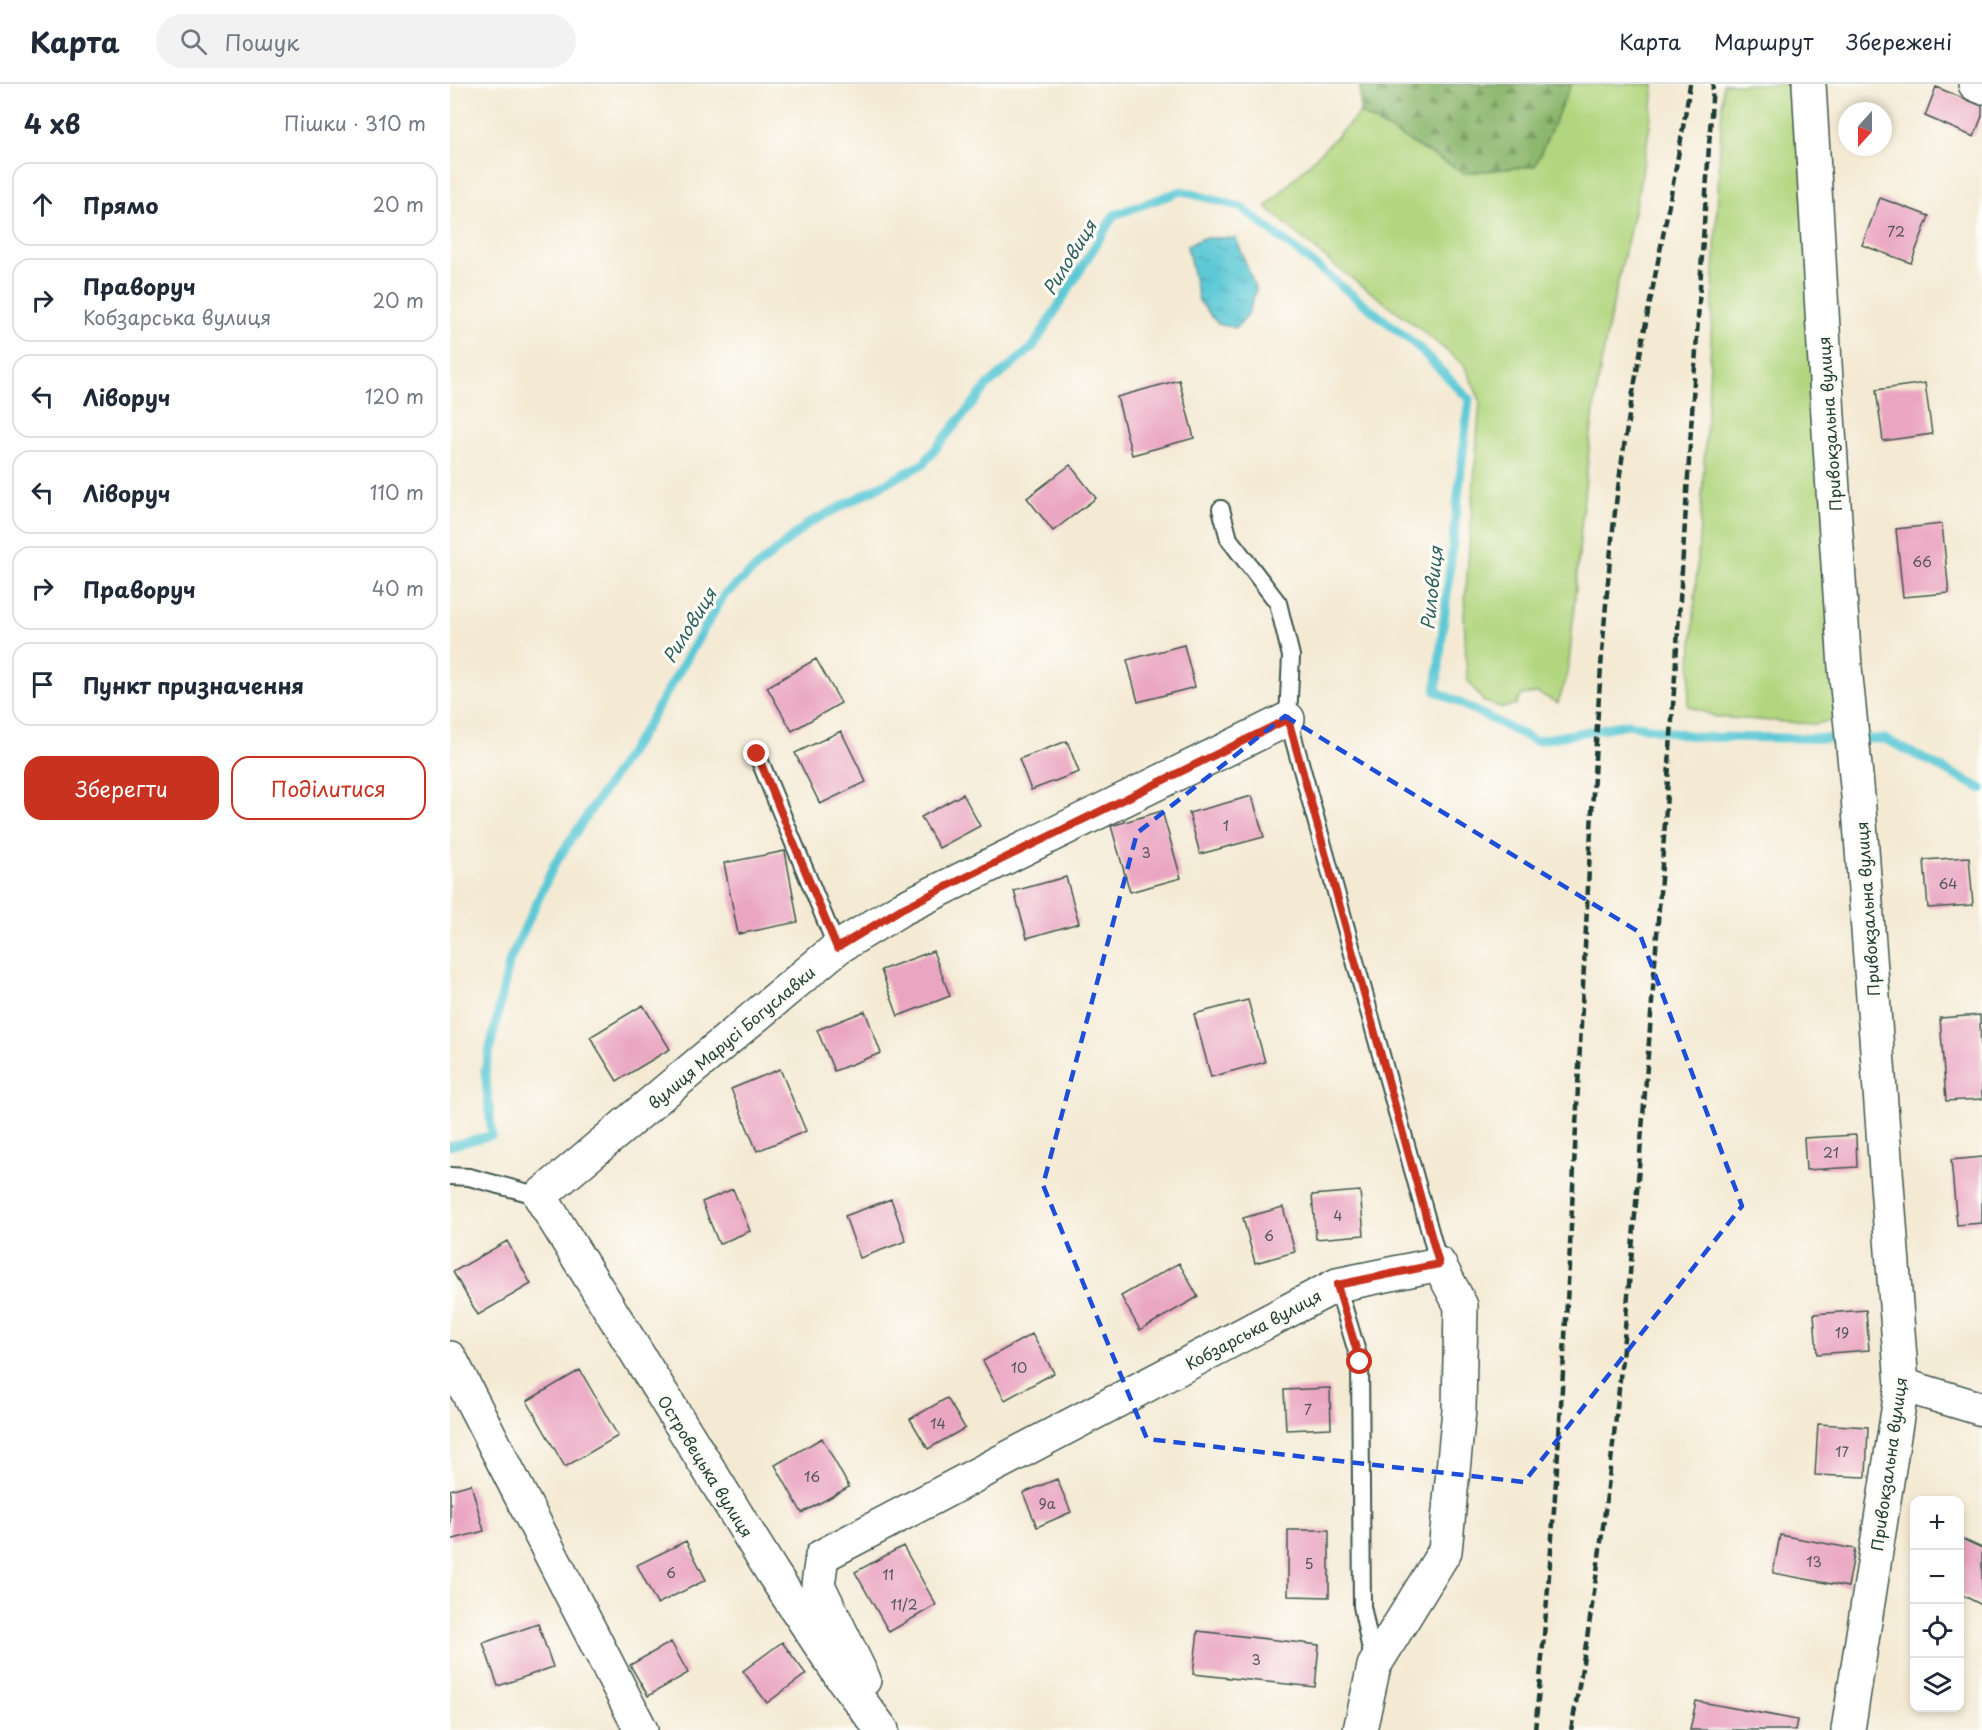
<!DOCTYPE html>
<html lang="uk">
<head>
<meta charset="utf-8">
<style>
  :root { --surface:#fff; --page:#f2f2f3; --text:#1f2937; --muted:#747a83; --line:#e0e1e3; --accent:#c8321e }
  body { margin:0; font-family:"Playpen Sans",sans-serif; background:var(--page); color:var(--text) }
  .controls { position:absolute; right:18px; bottom:18px; display:grid; overflow:hidden; border-radius:12px; box-shadow:0 3px 9px #0003 }
  .controls button { width:54px; height:54px; display:grid; place-items:center; padding:0; border:0; border-bottom:2px solid var(--line); background:var(--surface); color:var(--text); font:30px sans-serif }
  .compass { position:absolute; left:1388px; top:18px; width:54px; height:54px; border-radius:50%; background:var(--surface); box-shadow:0 3px 9px #0003; rotate:201deg }
  .stop { position:absolute; width:18px; height:18px; margin:-14px; border:4px solid #c8321e; border-radius:50%; background:#fff }
  .stop.end { background:#c8321e; border-color:#fff; box-shadow:0 2px 6px #0008 }
  .list { margin:0; padding:0; list-style:none }
  h2 { display:flex; justify-content:space-between; align-items:center; height:78px; margin:0; padding:0 24px; font-size:26px }
  h2 small { font-size:20px; font-weight:400; color:var(--muted) }
  .list li { display:grid; grid-template-columns:39px 1fr auto; gap:18px; align-items:center; box-sizing:border-box; height:84px; margin:0 12px 12px; padding:0 12px; border:2px solid var(--line); border-radius:18px }
  .list b { display:block; font-size:22px; white-space:nowrap }
  .list p { margin:0; font-size:20px; white-space:nowrap; color:var(--muted) }
  .list em { font-size:20px; font-style:normal; color:var(--muted) }
  .actions { display:flex; gap:12px; padding:18px 24px }
  .actions a { flex:1; padding:14px 0; border:2px solid var(--accent); border-radius:18px; text-align:center; font-size:21px; color:var(--accent) }
  .actions .main { background:var(--accent); color:#fff }
  .icon { flex:none; width:33px; height:33px; fill:none; stroke:currentColor; stroke-width:2; stroke-linecap:round; stroke-linejoin:round }
  .map { position:relative; flex:none; width:1532px; height:1646px; overflow:hidden }
  header { display:flex; align-items:center; gap:36px; box-sizing:border-box; height:84px; padding:0 30px; background:var(--surface); border-bottom:2px solid var(--line) }
  header strong { font-size:28px }
  nav { display:flex; gap:33px; margin-inline-start:auto; font-size:21px }
  .search { width:420px; height:54px; background:var(--page); display:flex; align-items:center; gap:15px; box-sizing:border-box; padding:0 21px; border-radius:33px; color:var(--muted); font-size:22px }
  main { display:flex }
  aside { flex:1; background:var(--surface) }
  .map>svg:first-child { display:block }
  .green { fill:#b2d67f; stroke:#688a5a; stroke-width:1.5 }
  .forest { fill:url(#forest-firs); stroke:#567a51; stroke-width:1.5 }
  .water { fill:url(#water-ripples); stroke:#3e8385; stroke-width:1.5 }
  .lines { fill:none; stroke-linecap:round; stroke-linejoin:round }
  .stream { stroke:#5dc9d6; stroke-width:9 }
  .building { fill:#eaa6c1 }
  .service-casing { stroke:#3f574c; stroke-width:20 }
  .minor-casing { stroke:#3f574c; stroke-width:36 }
  .tertiary-casing { stroke:#3f574c; stroke-width:36 }
  .service { stroke:#fff; stroke-width:16 }
  .minor { stroke:#fff; stroke-width:33 }
  .tertiary { stroke:#fff; stroke-width:33 }
  .rail { stroke:#1f3d34; stroke-width:4.5; stroke-dasharray:9 4.5; stroke-linecap:butt }
  .route { stroke:#c8321e; stroke-width:8 }
  .marked { fill:none; stroke:#1d4ed8; stroke-width:4.5; stroke-dasharray:12 8; stroke-linejoin:round }
  .labels { text-anchor:middle; dominant-baseline:central; stroke-width:6; stroke-linejoin:round; paint-order:stroke }
  .number-label { font-size:14px; fill:#525757 }
  .street-label { font-size:16px; fill:#1f3d34; stroke:#fdfcf7 }
  .water-label { font-size:18px; font-style:italic; fill:#2e605c; stroke:#fdfcf7 }
</style>
</head>
<body>
<header>
<strong>Карта</strong>
<div class="search"><svg class="icon" aria-label="search" viewBox="0 0 24 24"><circle cx="10" cy="10" r="6"/><path d="M15 15l6 6"/></svg>Пошук</div>
<nav><a>Карта</a><a>Маршрут</a><a>Збережені</a></nav>
</header>
<main>
<aside>
<h2>4 хв<small>Пішки · 310 m</small></h2>
<ul class="list">
<li><svg class="icon" aria-label="ahead" viewBox="0 0 24 24"><path d="M12 20V5M6 11l6-6 6 6"/></svg><div><b>Прямо</b></div><em>20 m</em></li>
<li><svg class="icon" aria-label="right" viewBox="0 0 24 24"><path d="M7 20v-9h11M14 6l5 5-5 5"/></svg><div><b>Праворуч</b><p>Кобзарська вулиця</p></div><em>20 m</em></li>
<li><svg class="icon" aria-label="left" viewBox="0 0 24 24"><path d="M17 20v-9H6M10 6l-5 5 5 5"/></svg><div><b>Ліворуч</b></div><em>120 m</em></li>
<li><svg class="icon" aria-label="left" viewBox="0 0 24 24"><path d="M17 20v-9H6M10 6l-5 5 5 5"/></svg><div><b>Ліворуч</b></div><em>110 m</em></li>
<li><svg class="icon" aria-label="right" viewBox="0 0 24 24"><path d="M7 20v-9h11M14 6l5 5-5 5"/></svg><div><b>Праворуч</b></div><em>40 m</em></li>
<li><svg class="icon" aria-label="arrive" viewBox="0 0 24 24"><path d="M6 21V4h12l-3 4 3 4H6"/></svg><div><b>Пункт призначення</b></div></li>
</ul>
<div class="actions"><a class="main">Зберегти</a><a>Поділитися</a></div>
</aside>
<div class="map">
<svg width="1532" height="1646" viewBox="0 0 1532 1646">
  <defs>
    <pattern id="forest-firs" width="22" height="20" patternUnits="userSpaceOnUse" patternTransform="scale(1.5)"><rect width="22" height="20" fill="#8db76e"/><path d="M5 1l3.5 6h-7zM16 11l3.5 6h-7z" fill="#73965b"/></pattern>
    <pattern id="water-ripples" width="26" height="14" patternUnits="userSpaceOnUse" patternTransform="scale(1.5)"><rect width="26" height="14" fill="#5dc9d6"/><path d="M2 4q2-2 4 0t4 0M15 11q2-2 4 0t4 0" fill="none" stroke="#4ca4ae"/></pattern>
  </defs>
  <rect width="100%" height="100%" fill="#fdfcf7"/>
  <filter id="ink" filterUnits="userSpaceOnUse"><feTurbulence type="fractalNoise" baseFrequency=".0167" numOctaves="2"/><feDisplacementMap in="SourceGraphic" scale="12" xChannelSelector="R" yChannelSelector="G"/><feConvolveMatrix kernelMatrix="1 2 1 2 8 2 1 2 1" color-interpolation-filters="sRGB"/></filter>
  <filter id="wash" filterUnits="userSpaceOnUse"><feTurbulence type="fractalNoise" baseFrequency=".008" numOctaves="4" result="noise"/><feDisplacementMap in="SourceGraphic" scale="24" xChannelSelector="R" yChannelSelector="G"/><feGaussianBlur stdDeviation="1.35" result="paint"/><feColorMatrix in="noise" values="0 0 0 0 0 0 0 0 0 0 0 0 0 0 0 0 0 1.4 0 .05"/><feComposite in="paint" operator="in"/></filter>
  <g filter="url(#wash)">
    <rect width="100%" height="100%" fill="#f4ead4"/>
    <path class="green" d="M1121,0H1204C1197,101 1163,199 1148,299C1133,395 1128,492 1118,589L1108,619L1088,609L1072,611L1066,620L1053,624L1033,617L1017,595L1014,532L1030,316L1014,281L960,237L885,182L816,123L910,29L1014,89L1085,82Z
      M1273,0H1358L1402,633L1364,640L1267,633L1238,622L1258,319Z"/>
    <path class="forest" d="M910,0H1121L1085,82L1014,89L910,29Z"/>
    <path class="water" d="M753,154H786L806,206L798,230L786,244L768,240L749,217L737,162Z"/>
    <g class="lines">
      <path class="stream" d="M0,1062L42,1051L35,987L60,876L104,781L195,645L274,511L359,439L473,380L538,301L583,263L664,131L731,107L791,123L966,261L1019,315L986,607L1085,657L1178,640L1249,653L1435,655L1532,705"/>
    </g>
    <g id="blocks">
      <path class="building" d="M1486,3L1532,22V32L1524,53L1475,32Z
        M1430,114L1479,132L1461,179L1412,161Z
        M729,296L744,354L682,371L667,313Z
        M1475,299L1482,350L1433,357L1426,306Z
        M620,381L646,414L603,447L577,414Z
        M1492,440L1499,509L1453,513L1446,445Z
        M734,561L745,603L688,618L677,576Z
        M366,575L391,619L342,647L317,603Z
        M391,647L416,698L370,720L345,669Z
        M617,657L629,688L581,706L569,675Z
        M513,710L530,742L489,764L471,733Z
        M802,712L814,753L750,770L739,729Z
        M712,727L731,794L680,808L661,742Z
        M335,767L348,838L288,850L274,779Z
        M1519,773L1523,821L1478,824L1474,776Z
        M616,793L629,839L577,854L564,807Z
        M483,867L500,912L448,932L431,886Z
        M798,916L815,978L761,993L744,930Z
        M193,921L220,965L167,997L140,953Z
        M415,927L431,969L384,987L367,946Z
        M1530,931L1532,1015L1496,1017L1490,934Z
        M330,985L356,1047L307,1067L281,1005Z
        M1406,1051L1407,1083L1356,1086L1354,1054Z
        M1532,1073V1139L1507,1141L1501,1076Z
        M283,1105L300,1147L269,1160L252,1118Z
        M910,1107L914,1151L866,1155L862,1111Z
        M441,1115L456,1157L410,1174L395,1132Z
        M833,1123L845,1168L805,1179L793,1134Z
        M57,1157L81,1200L28,1231L3,1188Z
        M729,1179L748,1213L690,1246L671,1212Z
        M1416,1226L1419,1266L1367,1270L1364,1230Z
        M582,1250L604,1289L555,1316L533,1277Z
        M130,1286L168,1352L115,1383L77,1317Z
        M880,1304L881,1344L836,1346L834,1306Z
        M497,1314L515,1344L478,1365L460,1335Z
        M1368,1340L1418,1343L1416,1393L1365,1391Z
        M372,1354L399,1403L352,1429L325,1381Z
        M607,1395L621,1428L587,1443L573,1409Z
        M21,1400L34,1447L0,1456V1406Z
        M838,1446H879V1513L838,1512Z
        M1330,1451L1405,1465L1398,1503L1323,1489Z
        M1510,1454L1532,1464V1521L1510,1510Z
        M236,1457L256,1496L207,1520L187,1481Z
        M453,1462L486,1521L439,1548L405,1488Z
        M88,1540L103,1583L48,1602L33,1559Z
        M748,1547L869,1561L865,1603L743,1590Z
        M221,1558L238,1589L198,1612L180,1581Z
        M332,1558L356,1590L317,1619L293,1587Z
        M1246,1617L1347,1636L1345,1646H1240Z"/>
    </g>
  </g>
  <g filter="url(#ink)">
    <use href="#blocks" fill-opacity="0" stroke="#3f574c" stroke-width="1.5"/>
    <g class="lines">
      <defs>
        <path id="service" d="M771,425L779,455L828,519L841,572L838,635L989,1180
          M307,670L387,864
          M0,1092L19,1093L90,1112
          M887,1201L910,1278L912,1522L924,1581"/>
        <path id="minor" d="M1525,0L1532,3
          M0,1274L191,1646
          M1452,1301L1532,1325
          M414,1596L368,1501L372,1472L887,1201L989,1180L1011,1222L1009,1326L995,1467L924,1582L910,1646
          M432,1646L390,1591L322,1488L90,1112L387,864L451,825L838,635"/>
        <path id="tertiary" d="M1359,0L1378,332L1395,583L1408,712L1452,1301L1398,1646"/>
      </defs>
      <use href="#service" class="service-casing"/>
      <use href="#minor" class="minor-casing"/>
      <use href="#tertiary" class="tertiary-casing"/>
      <use href="#service" class="service"/>
      <use href="#minor" class="minor"/>
      <use href="#tertiary" class="tertiary"/>
      <path class="rail" d="M1085,1646C1111,1392 1121,1137 1134,882C1141,747 1147,611 1160,476C1174,315 1216,159 1240,0
        M1121,1646C1163,1423 1180,1196 1198,970C1223,647 1242,323 1263,0"/>
    </g>
  </g>
  <g class="lines" filter="url(#ink)">
    <path class="route" d="M307,670L387,864L451,825L838,635L989,1180L887,1201L910,1278"/>
  </g>
  <path class="marked" d="M835,632L1189,848L1292,1122L1074,1398L697,1355L593,1101L687,749Z"/>
  <g class="labels">
    <g class="number-label">
      <text x="1446" y="147">72</text>
      <text x="1472" y="477">66</text>
      <text x="776" y="741">1</text>
      <text x="696" y="768">3</text>
      <text x="1498" y="799">64</text>
      <text x="1381" y="1068">21</text>
      <text x="888" y="1131">4</text>
      <text x="819" y="1151">6</text>
      <text x="1392" y="1248">19</text>
      <text x="569" y="1283">10</text>
      <text x="858" y="1325">7</text>
      <text x="488" y="1339">14</text>
      <text x="1392" y="1367">17</text>
      <text x="362" y="1392">16</text>
      <text x="597" y="1419">9а</text>
      <text x="1364" y="1477">13</text>
      <text x="859" y="1479">5</text>
      <text x="221" y="1488">6</text>
      <text x="438" y="1490">11</text>
      <text x="454" y="1520">11/2</text>
      <text x="806" y="1575">3</text>
    </g>
    <g class="street-label">
      <text transform="translate(1379 340) rotate(-94)">Привокзальна вулиця</text>
      <text transform="translate(1417 825) rotate(-94)">Привокзальна вулиця</text>
      <text transform="translate(281 953) rotate(-40)">вулиця Марусі Богуславки</text>
      <text transform="translate(803 1245) rotate(-28)">Кобзарська вулиця</text>
      <text transform="translate(1438 1380) rotate(-82)">Привокзальна вулиця</text>
      <text transform="translate(256 1382) rotate(58)">Островецька вулиця</text>
    </g>
    <g class="water-label">
      <text transform="translate(619 173) rotate(-58)">Риловиця</text>
      <text transform="translate(981 504) rotate(-84)">Риловиця</text>
      <text transform="translate(239 541) rotate(-58)">Риловиця</text>
    </g>
  </g>
</svg>
<div class="controls">
<button>+</button>
<button>−</button>
<button><svg class="icon" aria-label="locate" viewBox="0 0 24 24"><circle cx="12" cy="12" r="6"/><path d="M12 2v4M12 18v4M2 12h4M18 12h4"/></svg></button>
<button><svg class="icon" aria-label="layers" viewBox="0 0 24 24"><path d="M12 4l9 5-9 5-9-5zM3 14l9 5 9-5"/></svg></button>
</div>
<svg class="compass" viewBox="-18 -18 36 36"><path d="M0-13l5 13h-10z" fill="#e53935"/><path d="M0 13l5-13h-10z" fill="#747a83"/></svg>
<div class="stop" style="left:910px;top:1278px"></div>
<div class="stop end" style="left:307px;top:670px"></div>
</div>
</main>
</body>
</html>
